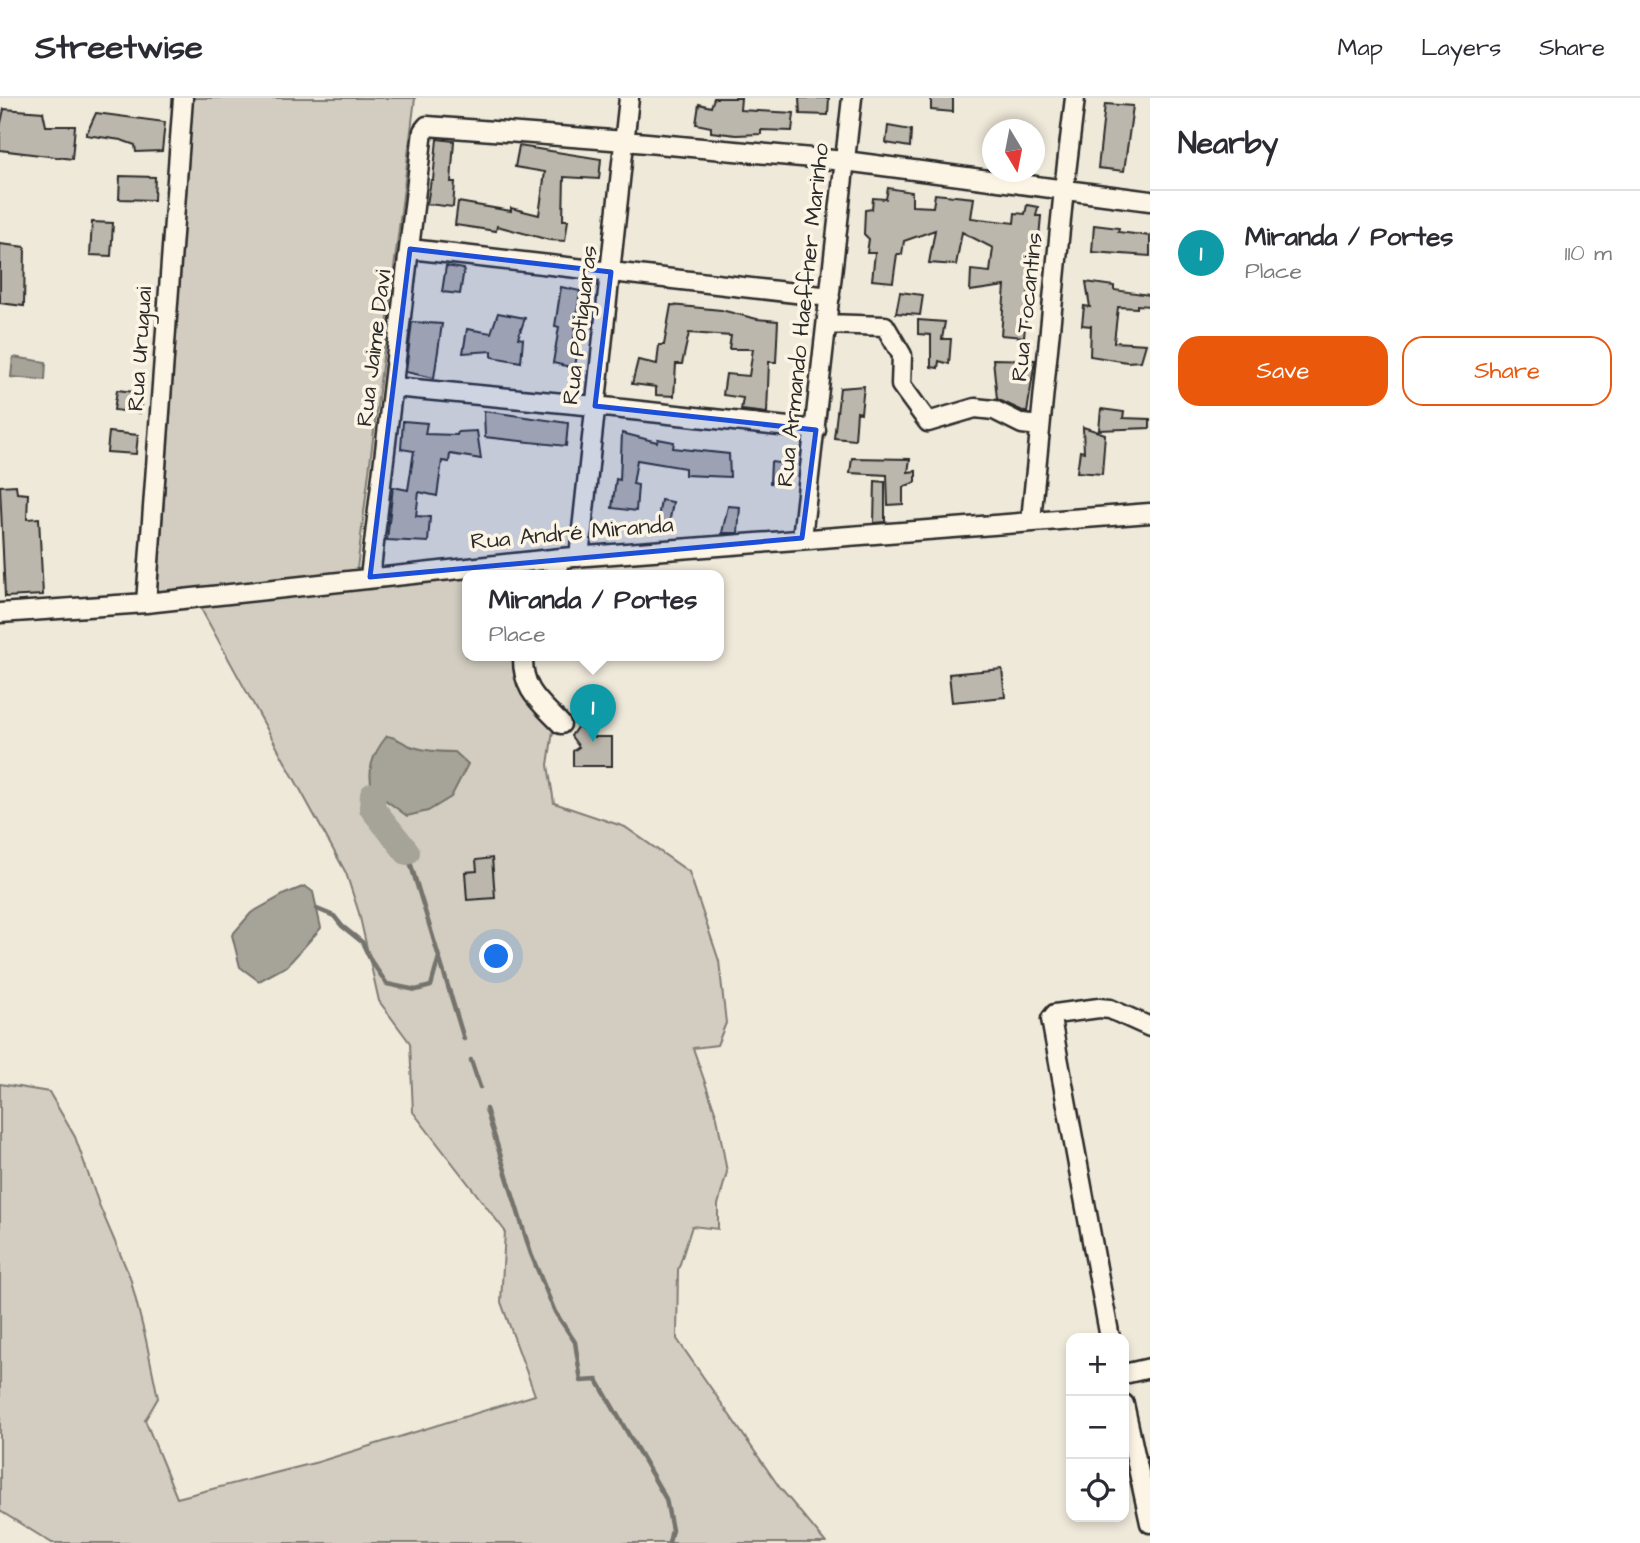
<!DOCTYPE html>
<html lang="en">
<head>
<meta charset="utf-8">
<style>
  :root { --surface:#fff; --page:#f2f2f3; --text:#2b2b33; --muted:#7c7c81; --line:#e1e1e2; --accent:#ea580c }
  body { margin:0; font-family:"Architects Daughter",sans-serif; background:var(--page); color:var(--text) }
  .controls { position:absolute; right:21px; bottom:21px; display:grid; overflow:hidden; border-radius:14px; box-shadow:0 4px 10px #0003 }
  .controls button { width:63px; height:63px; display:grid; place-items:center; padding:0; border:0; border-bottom:2px solid var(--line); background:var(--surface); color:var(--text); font:35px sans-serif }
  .compass { position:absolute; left:982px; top:21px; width:63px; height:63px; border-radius:50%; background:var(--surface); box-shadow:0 4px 10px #0003; rotate:170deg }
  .you { position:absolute; left:497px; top:859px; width:24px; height:24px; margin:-18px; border:5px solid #fff; border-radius:50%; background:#1a73e8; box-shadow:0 0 0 10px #1a73e833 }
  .badge { display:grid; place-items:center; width:46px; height:46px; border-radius:50%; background:var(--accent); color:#fff; font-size:23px; font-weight:700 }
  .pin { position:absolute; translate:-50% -58px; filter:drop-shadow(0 2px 4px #0008) }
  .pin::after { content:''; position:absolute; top:37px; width:24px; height:21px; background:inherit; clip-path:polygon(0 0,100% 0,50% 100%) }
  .popup { position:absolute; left:462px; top:472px; width:262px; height:91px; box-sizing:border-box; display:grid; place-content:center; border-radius:14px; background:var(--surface); filter:drop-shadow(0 2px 5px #0005); font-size:23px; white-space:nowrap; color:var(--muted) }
  .popup b { font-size:26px; color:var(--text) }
  .popup::after { content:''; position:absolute; left:50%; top:100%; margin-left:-14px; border:14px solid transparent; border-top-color:var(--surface) }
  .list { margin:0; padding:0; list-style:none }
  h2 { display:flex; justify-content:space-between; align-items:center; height:91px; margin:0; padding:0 28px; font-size:30px }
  h2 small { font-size:23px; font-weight:400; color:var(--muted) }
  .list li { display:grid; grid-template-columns:46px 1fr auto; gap:21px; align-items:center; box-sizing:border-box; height:126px; padding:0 28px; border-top:2px solid var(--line) }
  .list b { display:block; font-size:26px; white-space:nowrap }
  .list p { margin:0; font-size:23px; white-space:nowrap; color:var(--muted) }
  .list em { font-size:23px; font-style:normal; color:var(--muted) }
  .actions { display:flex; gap:14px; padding:21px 28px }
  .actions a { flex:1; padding:16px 0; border:2px solid var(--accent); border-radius:21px; text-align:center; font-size:24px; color:var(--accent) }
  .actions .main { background:var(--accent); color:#fff }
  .icon { flex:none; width:38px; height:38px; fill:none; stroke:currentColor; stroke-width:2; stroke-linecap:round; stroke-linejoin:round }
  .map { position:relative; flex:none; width:1150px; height:1445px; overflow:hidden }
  header { display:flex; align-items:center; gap:42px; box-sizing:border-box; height:98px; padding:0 35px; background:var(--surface); border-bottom:2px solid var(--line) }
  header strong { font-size:33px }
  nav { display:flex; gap:38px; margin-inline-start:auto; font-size:24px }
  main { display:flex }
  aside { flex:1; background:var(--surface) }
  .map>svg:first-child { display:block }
  .green { fill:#d2cdc0; stroke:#7e7c76; stroke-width:2 }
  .water { fill:#a6a399; stroke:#75736d; stroke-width:2 }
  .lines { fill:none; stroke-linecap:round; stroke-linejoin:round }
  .stream { stroke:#75736d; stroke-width:4.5 }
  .river { stroke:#a6a399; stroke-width:26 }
  .building { fill:#bcb7ac; stroke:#2b2b2b; stroke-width:2 }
  .minor-casing { stroke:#2b2b2b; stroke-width:23 }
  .minor { stroke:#fcf5e5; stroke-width:18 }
  .marked { fill:#1d4ed8; fill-opacity:0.2; stroke:#1d4ed8; stroke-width:5; stroke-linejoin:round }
  .labels { text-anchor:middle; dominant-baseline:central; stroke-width:7; stroke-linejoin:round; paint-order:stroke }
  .street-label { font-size:23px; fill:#2b2b2b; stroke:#fcf5e5 }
</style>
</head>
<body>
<header>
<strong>Streetwise</strong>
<nav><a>Map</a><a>Layers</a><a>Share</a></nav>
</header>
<main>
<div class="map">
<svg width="1150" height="1445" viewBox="0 0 1150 1445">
  <rect width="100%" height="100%" fill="#efe9da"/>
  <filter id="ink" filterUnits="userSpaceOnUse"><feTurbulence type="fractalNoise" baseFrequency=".0143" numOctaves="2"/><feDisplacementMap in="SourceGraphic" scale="14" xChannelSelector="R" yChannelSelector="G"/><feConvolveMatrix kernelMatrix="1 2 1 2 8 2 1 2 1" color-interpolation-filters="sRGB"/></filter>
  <g filter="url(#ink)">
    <path class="green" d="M193,0H415L355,487L554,466L549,478H467V558H520V592L554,626L548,667L554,705L625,729L689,774L719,863L726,925L717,947L693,950L717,1019L727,1074L718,1107V1131L692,1128L678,1172L677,1241L780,1390L826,1445H52L0,1413V986L49,994L75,1039L100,1109L130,1179L146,1242L158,1300L145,1322L177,1400L318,1364L535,1297L501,1204L505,1133L413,1014L410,945L379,903L359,815L346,775L199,507L156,512Z"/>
    <path class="water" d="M13,259L46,264L45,282L11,279Z
      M387,638C396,639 400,643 408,647C422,653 440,654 455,654L468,666L451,699L428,713L407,718L376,695L373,697C367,672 371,658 387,638Z
      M305,788L313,794L321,830L287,868L259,883L240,869L232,837L251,815L285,796Z"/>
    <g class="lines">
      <path class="stream" d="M407,754L464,941
        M317,811L334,818L342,828L362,844L371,863L387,886L416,892L431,888L439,859
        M471,962L480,989
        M486,1011L531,1156L555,1214L575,1244L581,1283L597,1282L666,1401L672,1432L669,1445"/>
      <path class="river" d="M373,697L372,710L407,754"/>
    </g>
    <path class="building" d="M714,0H741L740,12L794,15L792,33L761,32V36L736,37L711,34V29L696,26L699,6L711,9Z
      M799,0H829L828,17L800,16Z
      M931,0H953V14L931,12Z
      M1105,6L1133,8L1124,73L1098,70Z
      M4,11L43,14L46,28H75L72,61L0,52V29Z
      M96,15L165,24L162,53L136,54L135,47L121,42L86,37Z
      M888,28L911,32L910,49L886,45Z
      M437,41L454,43L451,84H455L453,109L427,106L431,82H433Z
      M519,48L601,61L599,81L564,79L563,122H568L565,143L549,142L497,128L496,133L455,127L458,104L511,113V110L539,117L545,74L515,69Z
      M120,78L155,79L154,102L119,101Z
      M888,90L912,94V108L933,109L935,96L974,100L971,120L1014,125L1015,115L1025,116L1027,107L1038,109L1036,118H1041L1038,150H1033L1024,239L1001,237L1005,188L970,193L971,172L990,174L993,150L962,134L956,167L929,165L935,132L904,143L902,156H897L893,184L872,182L875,155H867L869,141L864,136L865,112L872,111L873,100L886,101Z
      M92,124L113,125L111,158L90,157Z
      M1094,127L1119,130L1118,134L1150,138V158L1092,154Z
      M0,146L25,149L24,208L0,205Z
      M446,168L464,171L460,196L442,194Z
      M1086,184L1114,188V192L1150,197V208L1137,207V210L1118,209L1114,244L1146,246L1141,263L1127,264L1090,258L1091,228L1082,227L1084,208L1090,209Z
      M561,189L580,193L573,247L578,248L575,270L553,265L559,229L555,228Z
      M900,194L923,197L920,217L896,215Z
      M671,207L721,212L757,221L778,223L776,264H769L767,315L741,312L743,300L723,297L726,276L749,278L753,251H729L731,238L689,235L682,266H676L674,298L656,297V289L632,286L638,262L657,266L659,247H664Z
      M498,215L525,220L518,240L523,241L521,264L492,259V253L463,255L467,231L491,235Z
      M918,222L945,224L942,241H951L949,266L939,263L938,270L931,269V237L918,236Z
      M412,224L442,226L434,280L406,274Z
      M993,261L1035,262L1027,315L997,301Z
      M864,288L861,315L857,314L855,342L834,340L840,290Z
      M117,292L142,295L140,315L114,312Z
      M1101,311L1124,314L1123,320L1150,321V330L1099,332Z
      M484,313L568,325L566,348L485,339Z
      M403,323L427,325L425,336L457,337L458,334L477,333L481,361L450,356L449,364L442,363L437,398L419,394L416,418L430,419L428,444L387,442L393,389L408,392L414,353L401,351Z
      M1083,329L1105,336L1102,376L1077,374L1080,353L1084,354Z
      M109,334L138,337L136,356L107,354Z
      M622,335L657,344L658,341L674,344L673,350L729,356L730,379L685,377V370L637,362L633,386L638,387L636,413L612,410L616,381L620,382Z
      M852,360L910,361L908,374L916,373V384L903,389V406L888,407L887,377L850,375Z
      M771,364L787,366L785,388L770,385Z
      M875,383L885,384V424L874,425Z
      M16,387L17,395L28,396L27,421L39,420L43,497L5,499L0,388Z
      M661,402L673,404L668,432L656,433Z
      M728,408L740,409L738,435H722Z
      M1002,571L1005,599L952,604L949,576Z
      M578,628L594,639H612V668H573V653L579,649L571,638Z
      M492,760L495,800L467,802L465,774L477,773L476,762Z"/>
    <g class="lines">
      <defs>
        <path id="minor" d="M410,151L830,199
          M827,226L885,228L902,257L901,287L928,324L975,310L994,312L1022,326L1040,328
          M394,289L595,308L816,332
          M1031,422L1064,91L1075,0
          M802,440L852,0
          M579,459L629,0
          M554,478L561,460
          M370,479L423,33L427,28L625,43L845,63L1150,103
          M146,505L183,0
          M0,515L146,505L561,460L1150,415
          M523,558C522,592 539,603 561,626
          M1110,1240L1051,921L1055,916L1099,910L1110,911L1150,929
          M1124,1276L1150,1270
          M1124,1306L1150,1425"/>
      </defs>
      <use href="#minor" class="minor-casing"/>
      <use href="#minor" class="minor"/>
    </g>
  </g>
  <path class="marked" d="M410,151L611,174L595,308L816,332L802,440L370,479Z"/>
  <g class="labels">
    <g class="street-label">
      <text transform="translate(1027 209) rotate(-84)">Rua Tocantins</text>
      <text transform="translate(803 217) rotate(-84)">Rua Armando Haeffner Marinho</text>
      <text transform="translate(580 227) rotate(-83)">Rua Potiguaras</text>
      <text transform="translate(374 250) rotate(-83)">Rua Jaime Davi</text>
      <text transform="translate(140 251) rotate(-86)">Rua Uruguai</text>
      <text transform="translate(572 435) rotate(-5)">Rua André Miranda</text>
    </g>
  </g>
</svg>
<div class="controls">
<button>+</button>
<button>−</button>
<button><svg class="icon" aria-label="locate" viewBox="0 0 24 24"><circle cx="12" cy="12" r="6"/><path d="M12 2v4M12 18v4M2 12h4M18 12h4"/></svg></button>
</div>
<svg class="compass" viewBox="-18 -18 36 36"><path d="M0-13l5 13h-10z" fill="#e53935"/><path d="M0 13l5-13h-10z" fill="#7c7c81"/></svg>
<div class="you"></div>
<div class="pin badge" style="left:593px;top:644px;background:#0f9aa8">1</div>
<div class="popup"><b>Miranda / Portes</b>Place</div>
</div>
<aside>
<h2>Nearby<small></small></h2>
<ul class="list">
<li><span class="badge" style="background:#0f9aa8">1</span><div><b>Miranda / Portes</b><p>Place</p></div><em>110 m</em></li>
</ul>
<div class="actions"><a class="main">Save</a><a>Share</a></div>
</aside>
</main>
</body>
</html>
